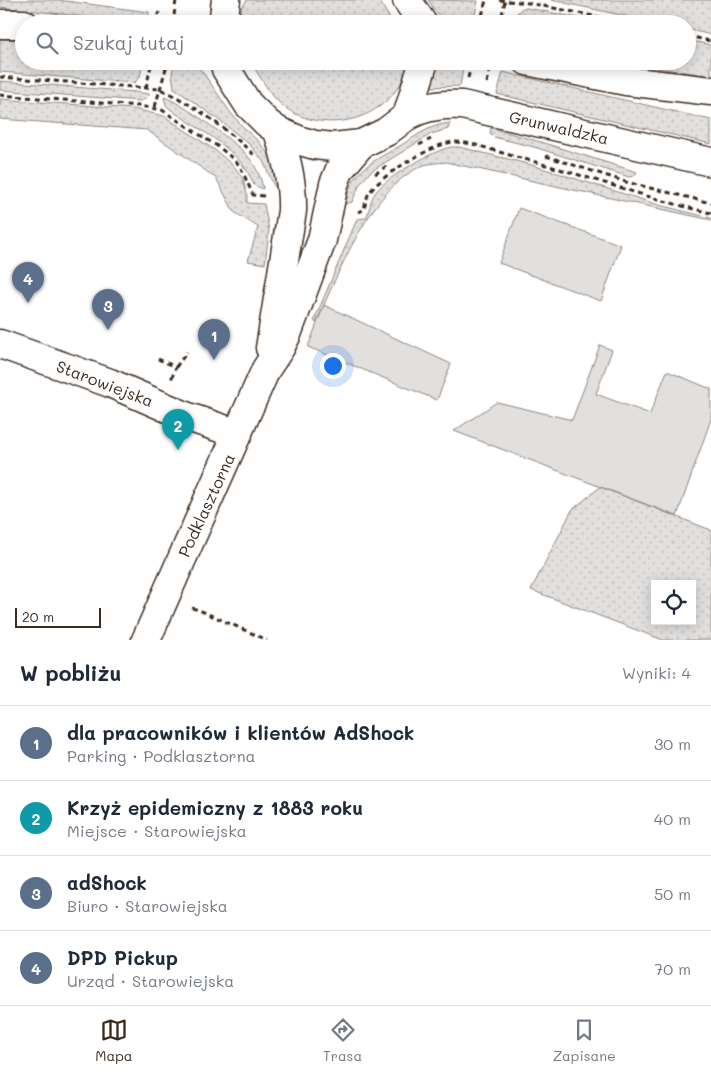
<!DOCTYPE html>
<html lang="pl">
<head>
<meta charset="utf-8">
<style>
  :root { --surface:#fff; --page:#f2f2f3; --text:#1f2937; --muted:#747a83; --line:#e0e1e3; --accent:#3b2a1e }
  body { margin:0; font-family:Mali,sans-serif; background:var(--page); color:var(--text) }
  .controls { position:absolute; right:15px; bottom:15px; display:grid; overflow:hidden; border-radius:0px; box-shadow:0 2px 12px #0003 }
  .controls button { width:45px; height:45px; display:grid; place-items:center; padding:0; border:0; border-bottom:1px solid var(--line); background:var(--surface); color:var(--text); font:25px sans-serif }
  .scale { position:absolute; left:15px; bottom:12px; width:86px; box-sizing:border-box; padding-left:5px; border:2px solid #3b2a1e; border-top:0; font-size:14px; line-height:18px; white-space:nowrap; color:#3b2a1e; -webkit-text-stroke:4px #fff; paint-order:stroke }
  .you { position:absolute; left:332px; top:365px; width:18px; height:18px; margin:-12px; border:4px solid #fff; border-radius:50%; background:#1a73e8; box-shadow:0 0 0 8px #1a73e833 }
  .badge { display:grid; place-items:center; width:32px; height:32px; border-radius:50%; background:var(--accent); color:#fff; font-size:16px; font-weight:700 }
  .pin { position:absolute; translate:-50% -41px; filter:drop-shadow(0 1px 2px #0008) }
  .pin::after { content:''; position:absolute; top:26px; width:18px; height:15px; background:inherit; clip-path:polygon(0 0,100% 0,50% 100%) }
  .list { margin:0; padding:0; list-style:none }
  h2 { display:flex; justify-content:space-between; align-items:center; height:65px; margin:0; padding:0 20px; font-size:21px }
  h2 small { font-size:16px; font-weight:400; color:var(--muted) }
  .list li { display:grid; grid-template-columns:32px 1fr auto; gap:15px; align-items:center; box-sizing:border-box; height:75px; padding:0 20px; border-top:1px solid var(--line) }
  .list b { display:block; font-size:19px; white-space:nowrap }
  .list p { margin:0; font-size:16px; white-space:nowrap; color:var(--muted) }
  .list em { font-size:16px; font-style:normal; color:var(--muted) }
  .icon { flex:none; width:28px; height:28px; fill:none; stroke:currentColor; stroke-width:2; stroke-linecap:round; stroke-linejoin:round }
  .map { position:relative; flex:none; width:711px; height:640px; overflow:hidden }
  .search { position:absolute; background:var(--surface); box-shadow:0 2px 12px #0003; left:15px; right:15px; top:15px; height:55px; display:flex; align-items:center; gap:12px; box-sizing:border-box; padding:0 18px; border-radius:28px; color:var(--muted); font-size:19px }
  .sheet { height:365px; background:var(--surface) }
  nav { display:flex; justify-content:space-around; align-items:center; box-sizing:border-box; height:70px; border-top:1px solid var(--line); background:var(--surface); font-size:14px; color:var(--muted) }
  nav a { display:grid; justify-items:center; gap:2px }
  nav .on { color:var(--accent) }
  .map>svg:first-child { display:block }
  .grass { fill:url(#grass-dots); stroke:#8e857e; fill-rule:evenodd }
  .garden { fill:#e2e0de; stroke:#8e857e }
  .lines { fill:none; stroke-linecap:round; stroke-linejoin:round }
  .minor-casing { stroke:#3b2a1e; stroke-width:31 }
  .major-casing { stroke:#3b2a1e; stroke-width:31 }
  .path { stroke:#3b2a1e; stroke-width:3; stroke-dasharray:5 4; stroke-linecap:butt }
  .minor { stroke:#fff; stroke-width:28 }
  .major { stroke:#fff; stroke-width:28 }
  .labels { text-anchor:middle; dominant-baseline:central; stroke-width:4; stroke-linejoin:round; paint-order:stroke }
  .street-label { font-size:16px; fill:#3b2a1e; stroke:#fff }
</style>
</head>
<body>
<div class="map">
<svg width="711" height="640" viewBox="0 0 711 640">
  <defs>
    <pattern id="grass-dots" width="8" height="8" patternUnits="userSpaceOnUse" patternTransform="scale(1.25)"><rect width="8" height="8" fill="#e2e0de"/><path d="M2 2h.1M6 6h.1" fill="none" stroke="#c3c0be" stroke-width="1.8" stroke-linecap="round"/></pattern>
  </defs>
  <rect width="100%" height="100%" fill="#fff"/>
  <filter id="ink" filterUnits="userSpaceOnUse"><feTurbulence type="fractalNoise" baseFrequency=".02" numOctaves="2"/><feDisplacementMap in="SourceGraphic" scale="10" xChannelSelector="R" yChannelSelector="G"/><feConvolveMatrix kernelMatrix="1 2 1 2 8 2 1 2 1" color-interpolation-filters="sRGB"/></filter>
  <g filter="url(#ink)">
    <path class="grass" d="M0,0H58L149,12L148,24L0,7Z
      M247,0H379L393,24H236L242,7Z
      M428,0L478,1L473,24H449L436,12Z
      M551,0H711V35L687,29V24H663Z
      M522,8H527L610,24H514L515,15Z
      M0,39L24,40V61H143L140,77L134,83L0,72Z
      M687,40L711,45V76L612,61H687Z
      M174,61C186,61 193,64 202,71L230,112L244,128L259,142L271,157L275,164L279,188L274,186L263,161L249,144L223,123L174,88L172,74Z
      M249,61H409C398,116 332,138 287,109C269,97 262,77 249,61Z
      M434,61L464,63L460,86L431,87L429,86Z
      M503,72L711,120V144L497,94Z
      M0,81L135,92L150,94L145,99L140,101L0,90Z
      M164,97C179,101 235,142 246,154C255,164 261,176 263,189L254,185C240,148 200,131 170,109L166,105Z
      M0,99L133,109L164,116L216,151L234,166L243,179L247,195V203L264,204L269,230L265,264L248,261L258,227L234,212L216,178L147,130L0,119Z
      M450,123L448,129L431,134L370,172L360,184L352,202L345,204C348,194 350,184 357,176C368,162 383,156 398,147C415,137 429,125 450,123Z
      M491,128L534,140L637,172L634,176L629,177L534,147L494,137L490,133Z
      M451,147H459L532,165L659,205L711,218V220L446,162C439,163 430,163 424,165C371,186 338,274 316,323L314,321L357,219L366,218C370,210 370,200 375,193C385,178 434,150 451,147Z
      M600,487L711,530V640H663L531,590L572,510ZM655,584H692V621H655Z"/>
    <path class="garden" d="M519,208L621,245L601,301L499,263Z
      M324,305L451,364L437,400L308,347Z
      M600,345L612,350L596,394L650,414L667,371L711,389V419L677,516L454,431L497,402L572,420Z"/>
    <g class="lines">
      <defs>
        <path id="minor" d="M0,344L110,383L188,417L238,434
          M270,348L292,211C293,183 286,158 278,131
          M146,640L266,369L280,348L287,334L322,240L334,184L340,169L361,144"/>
        <path id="major" d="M407,0L423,24
          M0,24H24
          M223,24L226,0
          M224,61L226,69L248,104L267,123L278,131L301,141L315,145L333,147L361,144L386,132L407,116L424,61
          M527,61L626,81L711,91
          M407,116C424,106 442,104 462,105L711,162"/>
      </defs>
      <use href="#minor" class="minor-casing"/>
      <use href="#major" class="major-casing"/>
      <path class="path" d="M499,0L529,3L633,24
        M157,24L159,12
        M173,24L176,0
        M480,24L486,0
        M500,24L505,1
        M687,36L711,41
        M0,77L160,89C192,103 230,131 255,156
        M468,78L472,61
        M487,83L490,68
        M146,88L152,61
        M0,95L139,106L162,110L220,148L232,158L240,166L253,195L264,196
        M155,107L168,61
        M419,145L431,139
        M546,156L626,182L711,203
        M375,174L388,165
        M358,212L364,210C365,205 366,200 368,195C377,177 434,143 454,142C473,142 494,151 513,156C580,173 644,198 711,213
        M158,359L176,367L171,380
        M176,367L187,352
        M192,608L199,610L267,640"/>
      <use href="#minor" class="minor"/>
      <use href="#major" class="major"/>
    </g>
  </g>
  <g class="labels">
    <g class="street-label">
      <text transform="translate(559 127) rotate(13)">Grunwaldzka</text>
      <text transform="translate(105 383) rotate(21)">Starowiejska</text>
      <text transform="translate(206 505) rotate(-65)">Podklasztorna</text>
    </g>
  </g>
</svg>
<div class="controls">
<button><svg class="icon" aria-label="locate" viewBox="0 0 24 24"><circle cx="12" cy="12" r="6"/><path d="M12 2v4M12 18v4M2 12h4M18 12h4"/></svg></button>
</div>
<div class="scale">20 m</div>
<div class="you"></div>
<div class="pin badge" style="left:214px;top:360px;background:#5c6f8a">1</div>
<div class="pin badge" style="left:178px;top:450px;background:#0f9aa8">2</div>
<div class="pin badge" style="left:108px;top:330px;background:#5c6f8a">3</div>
<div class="pin badge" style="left:28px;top:303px;background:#5c6f8a">4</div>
<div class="search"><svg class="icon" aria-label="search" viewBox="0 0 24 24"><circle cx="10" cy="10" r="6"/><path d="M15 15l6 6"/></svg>Szukaj tutaj</div>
</div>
<section class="sheet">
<h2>W pobliżu<small>Wyniki: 4</small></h2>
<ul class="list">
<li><span class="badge" style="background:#5c6f8a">1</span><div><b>dla pracowników i klientów AdShock</b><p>Parking · Podklasztorna</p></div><em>30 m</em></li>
<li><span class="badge" style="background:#0f9aa8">2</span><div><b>Krzyż epidemiczny z 1883 roku</b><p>Miejsce · Starowiejska</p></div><em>40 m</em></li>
<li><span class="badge" style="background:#5c6f8a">3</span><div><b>adShock</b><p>Biuro · Starowiejska</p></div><em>50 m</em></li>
<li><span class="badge" style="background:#5c6f8a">4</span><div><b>DPD Pickup</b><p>Urząd · Starowiejska</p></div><em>70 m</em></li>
</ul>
</section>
<nav>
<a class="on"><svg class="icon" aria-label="map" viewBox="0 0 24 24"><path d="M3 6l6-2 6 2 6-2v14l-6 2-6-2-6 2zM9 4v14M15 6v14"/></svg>Mapa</a>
<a><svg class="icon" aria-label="directions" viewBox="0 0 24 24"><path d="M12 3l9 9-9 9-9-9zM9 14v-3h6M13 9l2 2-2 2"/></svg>Trasa</a>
<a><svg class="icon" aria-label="saved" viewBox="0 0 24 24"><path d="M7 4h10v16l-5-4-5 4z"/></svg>Zapisane</a>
</nav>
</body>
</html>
